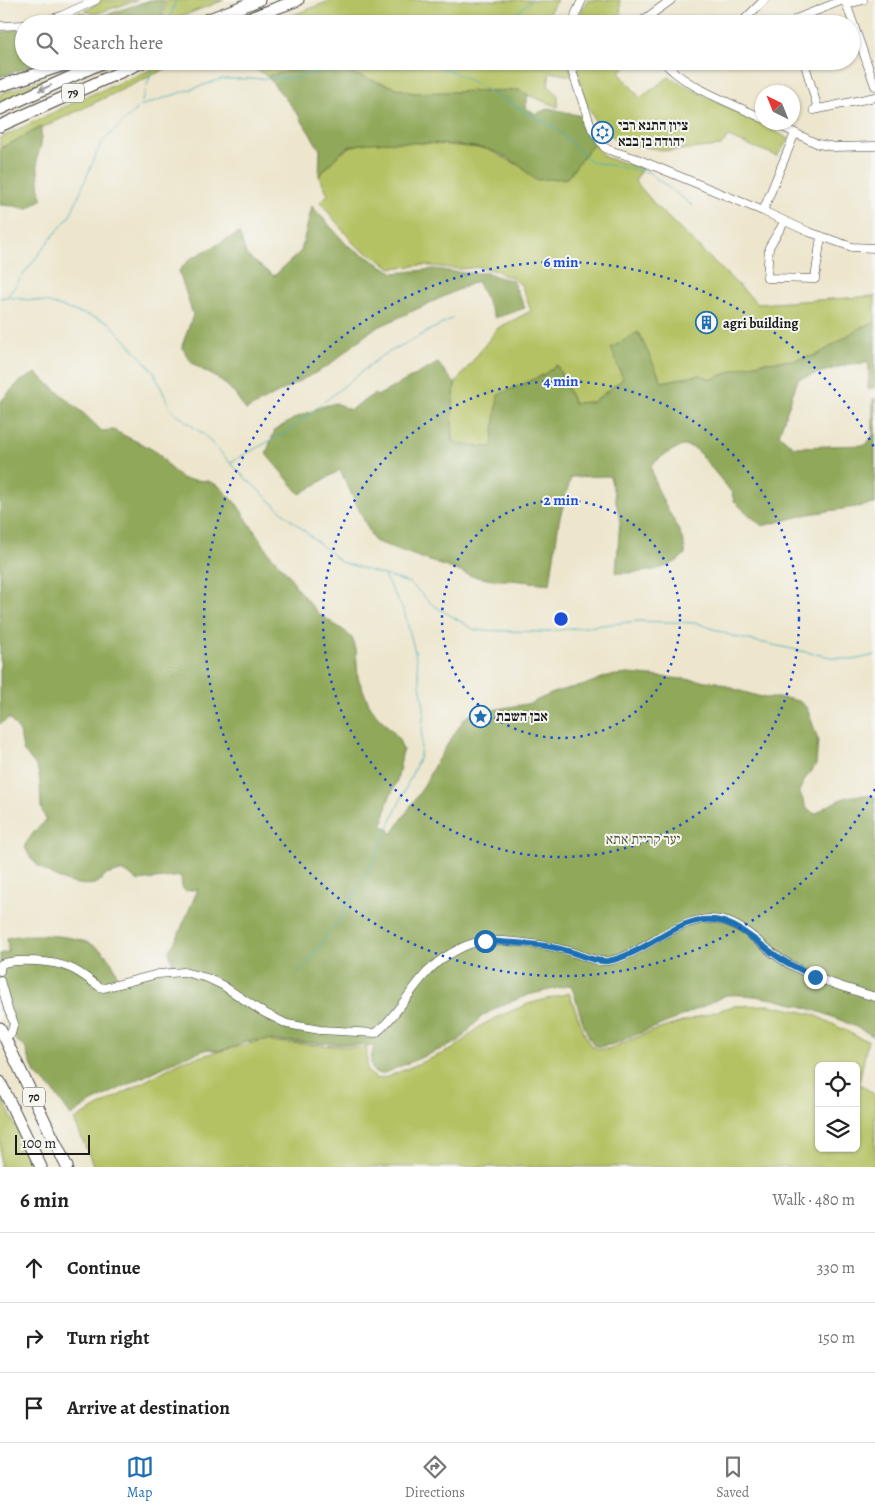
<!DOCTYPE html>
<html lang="en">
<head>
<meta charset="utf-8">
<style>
  :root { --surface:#fff; --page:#f2f2f2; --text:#222; --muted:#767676; --line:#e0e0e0; --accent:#1f6fb2 }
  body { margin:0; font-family:Alegreya,"Frank Ruhl Libre",serif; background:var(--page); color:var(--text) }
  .controls { position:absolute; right:15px; bottom:15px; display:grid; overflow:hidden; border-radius:8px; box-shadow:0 1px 4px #0004 }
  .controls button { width:45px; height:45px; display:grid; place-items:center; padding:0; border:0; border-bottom:1px solid var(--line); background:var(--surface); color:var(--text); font:25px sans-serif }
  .compass { position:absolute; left:755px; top:85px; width:45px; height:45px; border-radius:50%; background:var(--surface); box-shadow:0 1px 4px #0004; rotate:317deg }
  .scale { position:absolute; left:15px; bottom:12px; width:75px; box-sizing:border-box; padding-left:5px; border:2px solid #1c1c1c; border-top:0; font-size:14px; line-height:18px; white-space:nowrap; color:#1c1c1c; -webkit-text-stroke:4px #f6f6f2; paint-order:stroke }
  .stop { position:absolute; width:15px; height:15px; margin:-11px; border:4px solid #1f6fb2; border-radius:50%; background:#fff }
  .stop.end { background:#1f6fb2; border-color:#fff; box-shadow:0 1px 5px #0008 }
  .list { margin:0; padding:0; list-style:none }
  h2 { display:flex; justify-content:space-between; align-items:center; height:65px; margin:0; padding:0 20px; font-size:21px }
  h2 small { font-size:16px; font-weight:400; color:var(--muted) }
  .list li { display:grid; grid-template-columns:32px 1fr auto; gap:15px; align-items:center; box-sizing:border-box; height:70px; padding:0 20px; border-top:1px solid var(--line) }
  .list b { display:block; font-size:19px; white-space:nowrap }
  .list em { font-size:16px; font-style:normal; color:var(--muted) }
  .icon { flex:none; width:28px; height:28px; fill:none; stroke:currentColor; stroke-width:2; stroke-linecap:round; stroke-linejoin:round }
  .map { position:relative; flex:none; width:875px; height:1167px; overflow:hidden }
  .search { position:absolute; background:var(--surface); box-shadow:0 1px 4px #0004; left:15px; right:15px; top:15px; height:55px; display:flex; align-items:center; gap:12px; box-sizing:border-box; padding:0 18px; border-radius:28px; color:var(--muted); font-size:19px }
  .sheet { height:275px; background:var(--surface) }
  nav { display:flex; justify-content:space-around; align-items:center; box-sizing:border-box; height:70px; border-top:1px solid var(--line); background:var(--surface); font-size:14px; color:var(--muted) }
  nav a { display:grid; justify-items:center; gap:2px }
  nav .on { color:var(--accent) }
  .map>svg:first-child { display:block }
  .green { fill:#b5c264; stroke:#686f40; fill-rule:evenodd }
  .forest { fill:#90a85a; stroke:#56623b }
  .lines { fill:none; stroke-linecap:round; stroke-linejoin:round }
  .stream { stroke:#3babb6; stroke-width:1 }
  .minor-casing { stroke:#3b3a37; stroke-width:9 }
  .highway-casing { stroke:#3b3a37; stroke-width:13 }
  .minor { stroke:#fff; stroke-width:8 }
  .highway { stroke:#fff; stroke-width:11 }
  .oneway { fill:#999 }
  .route { stroke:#1f6fb2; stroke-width:6 }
  .ring { fill:none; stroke:#1d4ed8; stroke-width:2.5; stroke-dasharray:2.5 5 }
  .labels { text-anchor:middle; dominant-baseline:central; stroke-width:4; stroke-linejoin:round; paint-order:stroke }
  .shield { fill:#f6f6f2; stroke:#5d5d5c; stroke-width:1 }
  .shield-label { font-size:12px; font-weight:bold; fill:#1c1c1c }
  .poi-label { font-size:14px; font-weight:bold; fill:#1c1c1c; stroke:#f6f6f2; text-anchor:start }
  .park-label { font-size:14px; fill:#525635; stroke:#f6f6f2 }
  .centre { fill:#1d4ed8; stroke:#f6f6f2; stroke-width:2.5 }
  .ring-label { font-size:15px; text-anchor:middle; font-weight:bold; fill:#1d4ed8; stroke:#f6f6f2; stroke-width:4; stroke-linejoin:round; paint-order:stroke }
</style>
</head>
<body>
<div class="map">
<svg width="875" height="1167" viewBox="0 0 875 1167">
  <rect width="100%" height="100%" fill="#f6f6f2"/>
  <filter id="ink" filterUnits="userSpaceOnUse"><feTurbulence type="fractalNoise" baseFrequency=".02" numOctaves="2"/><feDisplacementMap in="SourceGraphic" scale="10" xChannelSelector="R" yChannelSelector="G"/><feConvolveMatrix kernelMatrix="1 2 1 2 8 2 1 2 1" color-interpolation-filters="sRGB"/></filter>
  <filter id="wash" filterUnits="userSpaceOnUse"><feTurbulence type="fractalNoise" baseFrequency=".0096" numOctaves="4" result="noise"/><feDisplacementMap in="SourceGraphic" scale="20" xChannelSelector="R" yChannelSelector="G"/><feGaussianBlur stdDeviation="1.12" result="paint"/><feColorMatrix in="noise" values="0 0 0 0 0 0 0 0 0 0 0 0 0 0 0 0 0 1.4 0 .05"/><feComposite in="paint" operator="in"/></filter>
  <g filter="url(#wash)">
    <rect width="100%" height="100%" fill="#ede6cd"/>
    <path class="green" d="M102,0H138L95,14L85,11Z
      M165,0H224L164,23Z
      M332,0H557L550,11L551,24H270Z
      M587,0H620L621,18L629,24H578L579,16Z
      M93,61L0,103V94Z
      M172,61H182L0,148V138L83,98Z
      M239,61H569L571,76L550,72L548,85L558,95V107L528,95L519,90L413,93L353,74L310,67L267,76L245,62Z
      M576,61H634L619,72L640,98L669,77L789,139L777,156L728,137L721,146L668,151L618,142L597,124L584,99Z
      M369,142L429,143L487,149L520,166L535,180L567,178L594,143L604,157L642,168L635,181L659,209L758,304L875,296V323L861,327L817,355L795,360L765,362L746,366L712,379L699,375L662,382L638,332L623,379L593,402L574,403L557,365L543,375L492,447L471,446L453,441L452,416L455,384L498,328L531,311L522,286L512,277L502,275L498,271L480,267L460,269L422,265L392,268L355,245L320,202L328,194L319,176L336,157L350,147Z
      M569,993L585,1035L591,1046L598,1049H608L650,1032L733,1006L770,1005L813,1014L862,1039L868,1040L859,1083L875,1095V1167H94L74,1120L182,1061L267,1039L272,1042L367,1048V1071L377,1079L387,1077L453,1049L479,1027L497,1017L528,1004ZM819,1066H856V1148H819Z
      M0,1094L36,1167H0Z"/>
    <path class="forest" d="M150,0H163L162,24H37L81,12L92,17L106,15Z
      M24,27V61H45L0,77V33Z
      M309,67L353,74L413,93L519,90L528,95L526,108L536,114L549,108L581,116L594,143L567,178L535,180C523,166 504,154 487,149C465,144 367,138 349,147C337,154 328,166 319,176L320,150L297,113L267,76Z
      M41,127V145L37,158L40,192L43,199L27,209L14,206L0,205V149Z
      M312,206L347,245L394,273L434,269L464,273H488L501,278L512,280L525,308L495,318L477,281L372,330L328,366L246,410C240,402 234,391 226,385C208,369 192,371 182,346L193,315L179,271L190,259L239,233L247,256L274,276L301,251Z
      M875,323V387L868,389L869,363L849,364L798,379L779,434L794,447L866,445L873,435V399L875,398V504L809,514L762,526L738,505L734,501L732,493L696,449C692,447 688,446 683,446C674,448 656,459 651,467C653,475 655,483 658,490C664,505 687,539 685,554C669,572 638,573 616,573L620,520L610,476L571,477L559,521L550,584L511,580H492L472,576L374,541L340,470L300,494L266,454L275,430L295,418L324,406L336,403L350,410L374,394L377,396L438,363L455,384L452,415L453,441L471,446L492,447L498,395L543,375L557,365L574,403L593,402L623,379L611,348L638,332L662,382L699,375L712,379L746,366L765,362L795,360L817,355L861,327Z
      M36,373L82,412L102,431L113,430L148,447L158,453L172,470L183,479L208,481L219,486L236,503L269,553L289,575L298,590L319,614L346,632L352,638L356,649L358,678L369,704L376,714L398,737L403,750L397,781L388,801L382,826L388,828L392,834L422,789L435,764L464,719L471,714L531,703L555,692L570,688L582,686L607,676L628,674L717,682L737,690L765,698H785L799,701L807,708L818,739L816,765L806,777L799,791L807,809L815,814C835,801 851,791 875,797V1037C837,1015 770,992 726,995C697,1010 667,1023 636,1035C624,1040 608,1048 595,1046C584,1034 577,1001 571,985L528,995L500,1006L481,1017L458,1042L382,1074L375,1073C368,1065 372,1055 374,1046L260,1040L243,1042L235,1047L216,1051L209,1049L184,1057L90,1103L71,1116L51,1088L35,1074L25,1047L17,1041L0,1009V954L8,952L7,938C19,935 29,935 41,935C74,936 110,941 118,979L146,970L173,965L169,951L177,938L198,889L185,891L182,887L181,876L138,881C132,878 128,871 121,871C118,872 109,874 106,875C101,878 102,882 94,884C71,889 29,869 25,845L34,832L46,820L41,808L40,782L38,770L34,763L23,751L20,732L9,718L0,724V402L19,382Z"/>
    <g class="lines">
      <path class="stream" d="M168,24L176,0
        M503,24L532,0
        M419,61L458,74L555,128L592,162L648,172L693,206
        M147,86L155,62
        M141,105L145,91
        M7,297L47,243L70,216L101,143L140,106L222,79L295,78L362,61
        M0,298L7,297L46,302L109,322L154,372L171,410L203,434L241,474L288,517L341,562L410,583L433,605L475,630L542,632L638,621L697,623L735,637L830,657L853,660L875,655
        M231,462L288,431L380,357L453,318
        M299,973L341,917L374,860L420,756L424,708L415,652L404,611L384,576"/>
    </g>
  </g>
  <g filter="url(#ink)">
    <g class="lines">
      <defs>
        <path id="minor" d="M845,0L875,86
          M846,4L863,0
          M796,19L843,0
          M35,24L61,16L96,0
          M573,24L576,13L582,0
          M638,24L671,0
          M655,24V21
          M740,24L764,0
          M0,26L24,25
          M571,61L572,71L592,129L604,147L609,150L635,158L763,211L809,232L852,247L875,248
          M663,61C684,87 732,103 762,118
          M806,68L818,109
          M814,110L875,97
          M772,122L818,144L835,147L875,146
          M763,211L795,133
          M785,221L769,247L767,278L815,279L821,236
          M0,971L1,964C17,958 55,961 70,968C81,972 90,981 100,987L104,988L158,974L184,972L207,978L222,985L261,1011L287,1024L320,1030L376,1033C404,1010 418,971 450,954C460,948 474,941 486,941C508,940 543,944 565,950C578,953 595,963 608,961C649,954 683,907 728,922C748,929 763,947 781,959C810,978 843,987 875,997
          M0,980L8,1009L14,1023L11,1034"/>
        <path id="highway" d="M196,24L259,0
          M234,24L298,0
          M0,86L76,61
          M0,109L106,61
          M0,126L145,61
          M0,1028L67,1167
          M0,1082L41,1167"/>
      </defs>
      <use href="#minor" class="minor-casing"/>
      <use href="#highway" class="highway-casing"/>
      <use href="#minor" class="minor"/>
      <use href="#highway" class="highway"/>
    </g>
    <defs><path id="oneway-solid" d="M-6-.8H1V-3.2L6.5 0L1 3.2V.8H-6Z" transform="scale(1.25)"/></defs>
    <use class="oneway" href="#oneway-solid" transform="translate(45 88) rotate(156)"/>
  </g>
  <g class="lines" filter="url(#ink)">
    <path class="route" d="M485,941C511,943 539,943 564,950C578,953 595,963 608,961C631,957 656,939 677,928C724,905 745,935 781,959C792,966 804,971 815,977"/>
  </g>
  <g class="ring">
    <circle cx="561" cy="619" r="119"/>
    <circle cx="561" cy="619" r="238"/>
    <path d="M875 789A357 357 0 1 1 875 449"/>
  </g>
  <defs>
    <symbol id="synagogue-ring" viewBox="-11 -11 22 22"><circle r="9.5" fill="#f6f6f2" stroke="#1f6fb2" stroke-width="1.5"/><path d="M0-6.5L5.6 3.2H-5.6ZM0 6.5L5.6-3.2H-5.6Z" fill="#1f6fb2"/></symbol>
    <symbol id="building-ring" viewBox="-11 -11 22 22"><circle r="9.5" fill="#f6f6f2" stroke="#1f6fb2" stroke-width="1.5"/><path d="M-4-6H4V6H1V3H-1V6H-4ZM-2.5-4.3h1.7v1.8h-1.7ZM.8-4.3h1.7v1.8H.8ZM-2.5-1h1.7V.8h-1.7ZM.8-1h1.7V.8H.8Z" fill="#1f6fb2"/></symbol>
    <symbol id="sight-ring" viewBox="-11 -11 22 22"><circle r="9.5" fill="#f6f6f2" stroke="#1f6fb2" stroke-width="1.5"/><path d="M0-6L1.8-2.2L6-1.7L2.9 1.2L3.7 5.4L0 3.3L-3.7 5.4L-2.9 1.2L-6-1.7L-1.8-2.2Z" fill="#1f6fb2"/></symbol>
  </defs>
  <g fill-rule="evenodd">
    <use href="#synagogue-ring" x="590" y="120" width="25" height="25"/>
    <use href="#building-ring" x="694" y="310" width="25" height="25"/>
    <use href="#sight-ring" x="468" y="704" width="25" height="25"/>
  </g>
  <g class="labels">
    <g class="shield">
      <rect x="62" y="83.5" width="22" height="19" rx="4"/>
      <rect x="23" y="1087.5" width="22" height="19" rx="4"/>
    </g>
    <g class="shield-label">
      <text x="73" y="93">79</text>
      <text x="34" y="1097">70</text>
    </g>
    <g class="poi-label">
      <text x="618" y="125">ציון התנא רבי<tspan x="618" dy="16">יהודה בן בבא</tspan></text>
      <text x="723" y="323">agri building</text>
      <text x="496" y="716">אבן השבת</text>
    </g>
    <g class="park-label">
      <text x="643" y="839">יער קריית אתא</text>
    </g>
  </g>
  <circle cx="561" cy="619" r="8" class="centre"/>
  <g class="ring-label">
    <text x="561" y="267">6 min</text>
    <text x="561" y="386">4 min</text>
    <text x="561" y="505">2 min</text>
  </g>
</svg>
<div class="controls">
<button><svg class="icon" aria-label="locate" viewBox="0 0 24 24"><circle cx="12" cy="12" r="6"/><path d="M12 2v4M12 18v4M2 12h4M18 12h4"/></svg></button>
<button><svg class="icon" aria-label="layers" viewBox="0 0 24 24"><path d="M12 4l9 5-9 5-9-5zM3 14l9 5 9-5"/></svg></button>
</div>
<svg class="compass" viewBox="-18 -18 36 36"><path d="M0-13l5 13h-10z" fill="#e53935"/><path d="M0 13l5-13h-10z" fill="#767676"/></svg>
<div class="scale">100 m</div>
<div class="stop" style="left:485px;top:941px"></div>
<div class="stop end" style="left:815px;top:977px"></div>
<div class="search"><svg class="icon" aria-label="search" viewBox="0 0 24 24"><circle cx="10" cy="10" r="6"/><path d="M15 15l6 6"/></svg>Search here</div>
</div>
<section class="sheet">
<h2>6 min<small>Walk · 480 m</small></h2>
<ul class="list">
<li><svg class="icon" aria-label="ahead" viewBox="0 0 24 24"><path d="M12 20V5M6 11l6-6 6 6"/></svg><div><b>Continue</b></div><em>330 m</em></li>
<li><svg class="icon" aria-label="right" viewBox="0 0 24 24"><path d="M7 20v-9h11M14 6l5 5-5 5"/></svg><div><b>Turn right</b></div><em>150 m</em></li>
<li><svg class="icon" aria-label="arrive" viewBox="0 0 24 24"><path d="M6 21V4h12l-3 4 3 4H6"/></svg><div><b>Arrive at destination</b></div></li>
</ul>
</section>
<nav>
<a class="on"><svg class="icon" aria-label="map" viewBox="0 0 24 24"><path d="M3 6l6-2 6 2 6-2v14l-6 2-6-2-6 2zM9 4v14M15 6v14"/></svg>Map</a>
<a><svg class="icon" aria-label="directions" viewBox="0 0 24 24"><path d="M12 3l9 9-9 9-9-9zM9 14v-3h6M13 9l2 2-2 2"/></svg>Directions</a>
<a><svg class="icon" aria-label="saved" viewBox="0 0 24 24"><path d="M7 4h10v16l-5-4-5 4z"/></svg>Saved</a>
</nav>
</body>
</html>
